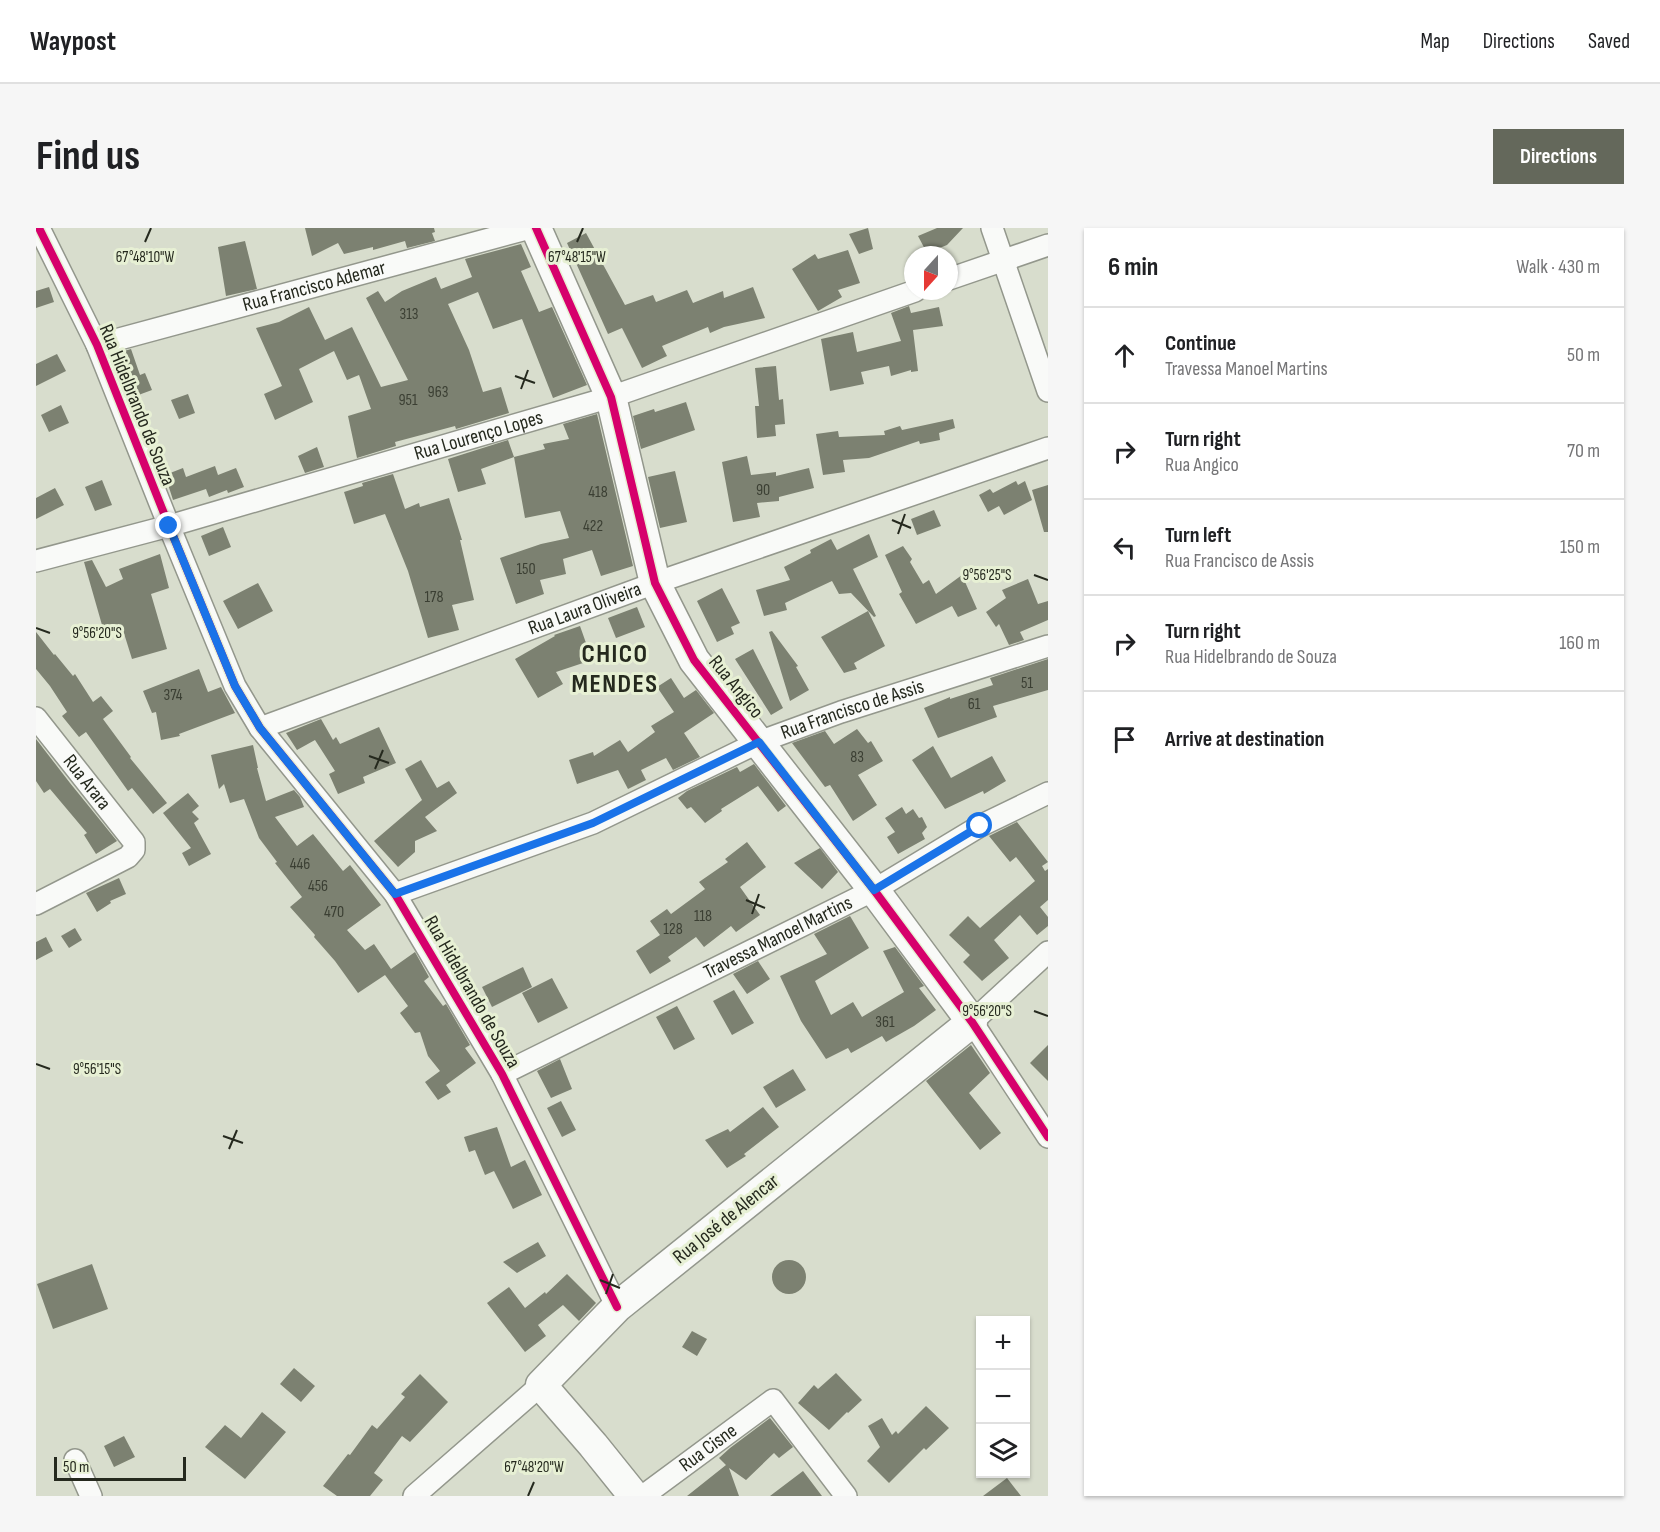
<!DOCTYPE html>
<html lang="en">
<head>
<meta charset="utf-8">
<style>
  :root { --surface:#fff; --page:#f6f6f6; --text:#202124; --muted:#757577; --line:#e0e0e0; --accent:#64685b }
  body { margin:0; font-family:"Sofia Sans Condensed",sans-serif; background:var(--page); color:var(--text) }
  .controls { position:absolute; right:18px; bottom:18px; display:grid; overflow:hidden; border-radius:0px; box-shadow:0 2px 4px #0004 }
  .controls button { width:54px; height:54px; display:grid; place-items:center; padding:0; border:0; border-bottom:2px solid var(--line); background:var(--surface); color:var(--text); font:30px sans-serif }
  .compass { position:absolute; left:868px; top:18px; width:54px; height:54px; border-radius:50%; background:var(--surface); box-shadow:0 2px 4px #0004; rotate:201deg }
  .scale { position:absolute; left:18px; bottom:15px; width:132px; box-sizing:border-box; padding-left:6px; border:3px solid #25291e; border-top:0; font-size:16px; line-height:21px; white-space:nowrap; color:#25291e; -webkit-text-stroke:4px #e7f0d4; paint-order:stroke }
  .stop { position:absolute; width:18px; height:18px; margin:-14px; border:4px solid #1a73e8; border-radius:50%; background:#fff }
  .stop.end { background:#1a73e8; border-color:#fff; box-shadow:0 2px 6px #0008 }
  .list { margin:0; padding:0; list-style:none }
  h2 { display:flex; justify-content:space-between; align-items:center; height:78px; margin:0; padding:0 24px; font-size:26px }
  h2 small { font-size:20px; font-weight:400; color:var(--muted) }
  .list li { display:grid; grid-template-columns:39px 1fr auto; gap:18px; align-items:center; box-sizing:border-box; height:96px; padding:0 24px; border-top:2px solid var(--line) }
  .list b { display:block; font-size:22px; white-space:nowrap }
  .list p { margin:0; font-size:20px; white-space:nowrap; color:var(--muted) }
  .list em { font-size:20px; font-style:normal; color:var(--muted) }
  .icon { flex:none; width:33px; height:33px; fill:none; stroke:currentColor; stroke-width:2; stroke-linecap:round; stroke-linejoin:round }
  .map { position:relative; flex:none; width:1012px; height:1268px; overflow:hidden; border-radius:0px }
  header { display:flex; align-items:center; gap:36px; box-sizing:border-box; height:84px; padding:0 30px; background:var(--surface); border-bottom:2px solid var(--line) }
  header strong { font-size:28px }
  nav { display:flex; gap:33px; margin-inline-start:auto; font-size:21px }
  .intro { display:flex; align-items:center; justify-content:space-between; box-sizing:border-box; height:144px; padding:0 36px }
  h1 { margin:0; font-size:42px }
  .button { padding:15px 27px; border-radius:0px; background:var(--accent); color:#fff; font-size:21px; font-weight:700 }
  main { display:flex; gap:36px; padding:0 36px }
  aside { flex:1; background:var(--surface); border-radius:0px; box-shadow:0 2px 4px #0004 }
  .map>svg:first-child { display:block }
  .building { fill:#7c8171 }
  .lines { fill:none; stroke-linecap:round; stroke-linejoin:round }
  .street-casing { stroke:#93978c; stroke-width:24 }
  .secondary-casing { stroke:#93978c; stroke-width:33 }
  .street { stroke:#f9faf8; stroke-width:21 }
  .secondary { stroke:#f9faf8; stroke-width:30 }
  .cycleway-casing { stroke:#e7f0d4; stroke-width:11 }
  .cycleway { stroke:#d6006c; stroke-width:8 }
  .route { stroke:#1a73e8; stroke-width:8 }
  .ticks { fill:none; stroke:#25291e; stroke-width:2 }
  .labels { text-anchor:middle; dominant-baseline:central; stroke-width:6; stroke-linejoin:round; paint-order:stroke }
  .number-label { font-size:16px; fill:#3b3f33 }
  .street-label { font-size:20px; fill:#25291e; stroke:#e7f0d4 }
  .district-label { font-size:26px; font-weight:bold; letter-spacing:1.5px; fill:#25291e; stroke:#e7f0d4 }
  .ticks-label { font-size:15px; text-anchor:middle; fill:#25291e; stroke:#e7f0d4; stroke-width:6; stroke-linejoin:round; paint-order:stroke }
</style>
</head>
<body>
<header>
<strong>Waypost</strong>
<nav><a>Map</a><a>Directions</a><a>Saved</a></nav>
</header>
<div class="intro"><h1>Find us</h1><a class="button">Directions</a></div>
<main>
<div class="map">
<svg width="1012" height="1268" viewBox="0 0 1012 1268">
  <rect width="100%" height="100%" fill="#d8ddcd"/>
  <path class="building" d="M269,0H398L399,4L396,5L399,13L371,20L369,13L337,22V19L308,26L302,15L276,28Z
    M832,0L837,21L823,26L813,6Z
    M901,0H927L911,17L891,25L882,8Z
    M550,5L589,77L617,67L620,74L651,62L657,75L687,63L688,70L717,59L729,90L688,99L674,105L672,99L626,118L631,128L606,140L586,100L572,106L531,15Z
    M209,13L221,61L190,68L182,19Z
    M485,16L495,39L485,43L503,84L516,79L551,157L517,170L486,91L457,101L442,64L412,76L433,122L447,164L465,159L473,185L420,201L419,198L359,214L360,218L321,230L312,188L335,181L323,147L311,152L298,123L263,141L277,174L239,192L228,166L246,158L220,100L243,94L273,79L289,112L316,99L345,159L372,152L330,70L342,63L349,74L366,63L400,49L405,61L436,49L429,31Z
    M812,22L824,55L802,62L806,69L782,83L756,41L779,26L782,31Z
    M13,59L18,74L0,80V63Z
    M873,78L875,85L903,79L907,98L877,102L882,143L875,144V142L855,148L853,138L825,144L828,156L794,163L785,111L817,104L821,124L865,113L855,85Z
    M95,121L104,147L109,145L116,162L97,169L90,148L87,149L78,126Z
    M21,126L30,143L0,158V136Z
    M740,138L743,172L747,171L749,196L739,197L740,208L721,210L719,178H723L719,140Z
    M152,166L159,185L143,191L135,172Z
    M650,174L659,202L605,221L597,188L618,181L619,184Z
    M25,177L33,195L13,204L5,187Z
    M561,186L597,338L565,348L556,322L527,331L530,346L504,352L508,366L480,376L464,330L505,316L533,310L524,283L489,290L478,229L509,221L507,216L533,211L527,196Z
    M917,191L919,200L903,205L904,212L884,216L883,213L833,230L807,232L809,244L787,247L780,206L802,203L803,209L849,207L848,203L864,198L866,202Z
    M472,212L478,229L445,241L450,256L422,264L412,231Z
    M281,219L288,239L269,245L262,228Z
    M711,228L715,247L740,244V248L773,240L778,260L743,269V273L721,275L724,289L697,294L686,234Z
    M179,238L182,247L200,240L208,259L192,265L191,262L173,269L170,261L137,272L129,247L147,240L150,249Z
    M639,243L651,294L624,300L612,249Z
    M357,246L369,281L383,275L384,279L413,270L426,312H424L438,372L416,377L423,402L392,410L372,343L349,286L318,296L308,264L327,258L326,255Z
    M66,252L76,277L59,283L49,259Z
    M980,253L982,257L989,253L996,272L968,287L963,278L952,284L943,267L954,261L957,265Z
    M1012,257V304H1008L996,262Z
    M19,260L28,277L0,291V270Z
    M898,282L905,298L881,307L875,291Z
    M187,299L195,319L173,328L165,308Z
    M833,306L842,329L817,341L840,388L838,389L815,365L803,366L796,353L749,375L751,382L728,388L720,362L754,352L748,339L775,325L774,322L795,311L801,322Z
    M867,318L876,331L874,334L887,356L893,352L900,366L926,347L941,381L922,389L916,378L880,396L863,366L866,364L849,327Z
    M124,326L133,360L115,366L131,421L96,431L86,399L68,404L48,334L56,332L70,359L87,351L83,341Z
    M992,351L1002,376L1012,373V392L984,404L988,412L973,417L963,396L960,399L950,384L970,370L966,362Z
    M222,355L237,383L202,401L187,373Z
    M686,360L704,395L695,399L698,406L681,414L661,373Z
    M601,379L609,399L580,410L572,390Z
    M832,383L849,418L818,435L821,441L808,445L785,409Z
    M544,398L556,432L520,444L527,456L502,470L479,431L519,408L518,407Z
    M736,403L762,438L760,439L773,462L754,473L733,404Z
    M0,404L18,427L19,426L37,448L39,446L57,474L65,468L77,483L67,491L95,529L94,530L131,575L117,586L96,560L92,563L50,504L43,509L26,488L31,484L14,458L0,441Z
    M717,421L747,480L735,487L699,431Z
    M1012,431V462L957,478L961,489L902,510L888,480L914,469V471L957,457L954,450Z
    M163,441L172,464L185,459L199,485L143,506L144,508L125,512L120,484L116,485L107,463Z
    M635,450L648,470L660,462L678,485L648,505L664,529L637,542L630,530L605,542L610,552L592,561L582,542L541,556L533,532L557,524L558,528L584,512L592,524L619,504L615,498L638,484L621,459Z
    M285,491L297,512L300,509L304,516L343,499L360,535L327,549L329,555L302,566L293,546L299,543L279,512L261,522L250,505Z
    M821,501L832,515L835,513L847,533L822,547L841,577L817,593L794,557L789,559L756,515L789,503L798,516Z
    M0,511L34,555L81,613L60,626L48,607L51,605L14,561L8,565L0,553Z
    M217,517L222,540H221L230,573L258,562L264,569L268,579L239,589L261,618L277,606L307,643L314,637L345,677L311,702L329,722L338,716L355,741L379,724L393,749L388,753L407,778L410,776L434,817L429,820L440,835L410,857L415,864L402,872L389,854L404,843L392,828L384,804L379,805L364,785L372,778L349,747L322,765L299,733L278,709L279,707L254,679L266,669L239,635L241,634L223,610L208,571L194,575L188,556L183,561L175,527Z
    M897,518L915,550L956,528L970,553L948,566L947,563L909,581L876,532Z
    M385,532L401,560L413,553L421,565L389,589L401,603L379,613V624L362,639L338,613L386,572L369,541Z
    M718,536L750,578L742,584L722,558L685,581L686,583L669,595L655,579L651,581L642,570L651,563L701,539L704,544Z
    M152,565L163,578L156,584L163,591L158,595L175,626L153,638L146,625L155,620L127,585Z
    M866,579L870,586L877,581L883,590L886,589L891,599L886,605L889,611L862,626L851,609L859,604L849,590Z
    M981,594L1012,634L1006,638L1009,643L1012,641V672L1004,679L1012,689V698L1001,707L984,687L958,712L973,730L946,753L927,734L934,727L913,707L932,688L944,700L999,653L980,629L974,634L953,608Z
    M711,614L730,639L704,659L724,687L700,704L695,698L668,719L660,709L632,729L635,733L614,746L600,723L624,707L614,693L631,681L635,686L669,661L663,654L692,634L689,631Z
    M784,620L802,644L786,661L758,635Z
    M83,650L90,666L74,673L75,675L61,684L50,665Z
    M814,688L833,720L779,753L795,787L817,774L826,789L868,764L847,723L859,719L888,758L883,760L900,782L878,798L850,814L846,808L815,825L812,820L790,831L765,793L744,748L791,726L778,706Z
    M39,700L46,712L33,720L25,708Z
    M10,709L17,723L0,732V714Z
    M722,733L734,751L711,766L697,746Z
    M487,739L496,759L456,779L446,759Z
    M516,750L532,780L502,795L486,765Z
    M698,762L718,795L696,807L677,773Z
    M641,778L659,811L638,822L620,789Z
    M935,817L954,845L933,865L965,905L944,922L890,853Z
    M1012,817V853L994,835Z
    M524,831L536,861L515,870L501,843Z
    M757,841L770,862L740,880L727,859Z
    M525,873L540,902L526,909L511,880Z
    M727,879L743,899L708,926L710,928L691,940L669,912L692,901L694,904Z
    M461,899L475,939L489,932L506,967L477,981L458,943L449,947L439,922L433,924L428,909Z
    M502,1014L510,1028L481,1045L467,1034Z
    M736 1049a17 17 0 1 1 34 0a17 17 0 1 1-34 0Z
    M56,1036L72,1081L17,1101L1,1056Z
    M531,1046L560,1075L543,1093L527,1077L502,1097L510,1108L489,1124L451,1075L473,1059L489,1080L509,1064L510,1066Z
    M656,1103L671,1111L661,1128L646,1119Z
    M258,1140L279,1158L265,1174L244,1156Z
    M800,1145L826,1172L812,1185L811,1184L793,1202L762,1175L778,1157L782,1161Z
    M384,1146L412,1174L374,1214L366,1208L338,1245L347,1252L334,1268H301L287,1258L312,1226L314,1227L336,1197L341,1201L369,1169L365,1166Z
    M890,1178L913,1200L890,1222L888,1220L853,1255L831,1233L844,1219L832,1198L846,1190L856,1207L860,1203L862,1206Z
    M226,1184L250,1204L209,1251L169,1219L189,1197L205,1210Z
    M734,1190L757,1219L743,1230L738,1225L710,1252L693,1240L703,1268H651L690,1237L683,1230L694,1220Z
    M88,1208L99,1229L78,1239L68,1218Z
    M767,1243L786,1268H734Z
    M971,1250L985,1268H947Z"/>
  <g class="lines">
    <defs>
      <g id="street">
        <path d="M3,0L61,117L133,298L199,458L224,500L359,666L466,846L581,1079"/>
        <path d="M956,0L1012,163"/>
        <path d="M913,51L1012,17"/>
        <path id="s1" d="M61,117L494,0"/>
        <path id="s2" d="M0,333L133,298L575,169L879,63"/>
        <path id="s3" d="M0,490L98,614V622L92,629L0,676"/>
        <path id="s4" d="M224,500L619,355L1012,220"/>
        <path id="s5" d="M359,666L557,595L723,514L805,484L1012,418"/>
        <path d="M1012,724L936,794L1012,909"/>
        <path id="s6" d="M466,846L838,662L944,598L1012,565"/>
        <path d="M39,1232L55,1268"/>
        <path d="M378,1268L505,1157"/>
        <path id="s7" d="M607,1268L737,1172L810,1268"/>
      </g>
      <path id="secondary" d="M500,0L575,169L619,355L658,432L838,662L936,794L581,1079L505,1157L557,1217L598,1268"/>
    </defs>
    <use href="#street" class="street-casing"/>
    <use href="#secondary" class="secondary-casing"/>
    <use href="#street" class="street"/>
    <use href="#secondary" class="secondary"/>
    <defs>
      <path id="cycleway" d="M3,0L61,117L133,298L199,458L224,500L359,666L466,846L581,1079
        M500,0L575,169L619,355L658,432L838,662L936,794L1012,909"/>
    </defs>
    <use href="#cycleway" class="cycleway-casing"/>
    <use href="#cycleway" class="cycleway"/>
  </g>
  <g class="lines">
    <path class="route" d="M133,298L199,458L224,500L359,666L557,595L723,514L838,662L944,598"/>
  </g>
  <path class="ticks" d="M109,14L115,0M541,14L547,0M479,148L499,155M485,161L492,142M856,292L875,300M862,306L869,286M998,347L1012,352M0,400L14,405M333,528L353,535M339,541L347,522M710,672L729,680M716,686L723,666M998,783L1012,788M0,836L14,841M187,908L207,915M193,921L201,902M564,1052L584,1060M570,1066L577,1046M492,1268L498,1254"/>
  <g class="labels">
    <g class="number-label">
      <text x="373" y="86">313</text>
      <text x="402" y="164">963</text>
      <text x="372" y="172">951</text>
      <text x="727" y="262">90</text>
      <text x="562" y="264">418</text>
      <text x="557" y="298">422</text>
      <text x="490" y="341">150</text>
      <text x="398" y="369">178</text>
      <text x="991" y="455">51</text>
      <text x="137" y="467">374</text>
      <text x="938" y="476">61</text>
      <text x="821" y="529">83</text>
      <text x="264" y="636">446</text>
      <text x="282" y="658">456</text>
      <text x="298" y="684">470</text>
      <text x="667" y="688">118</text>
      <text x="637" y="701">128</text>
      <text x="849" y="794">361</text>
    </g>
    <g class="street-label">
      <text stroke="none"><textPath href="#s1" startOffset="225">Rua Francisco Ademar</textPath></text>
      <text transform="translate(101 177) rotate(68)">Rua Hidelbrando de Souza</text>
      <text stroke="none"><textPath href="#s2" startOffset="460">Rua Lourenço Lopes</textPath></text>
      <text stroke="none"><textPath href="#s4" startOffset="346">Rua Laura Oliveira</textPath></text>
      <text transform="translate(700 459) rotate(51)">Rua Angico</text>
      <text stroke="none"><textPath href="#s5" startOffset="494">Rua Francisco de Assis</textPath></text>
      <text stroke="none"><textPath href="#s3" startOffset="82">Rua Arara</textPath></text>
      <text stroke="none"><textPath href="#s6" startOffset="308">Travessa Manoel Martins</textPath></text>
      <text transform="translate(436 764) rotate(60)">Rua Hidelbrando de Souza</text>
      <text transform="translate(690 991) rotate(-39)">Rua José de Alencar</text>
      <text stroke="none"><textPath href="#s7" startOffset="81">Rua Cisne</textPath></text>
    </g>
    <g class="district-label">
      <text x="579" y="426">CHICO<tspan x="579" dy="30">MENDES</tspan></text>
    </g>
  </g>
  <g class="ticks-label">
    <text x="109" y="34">67°48'10"W</text>
    <text x="541" y="34">67°48'15"W</text>
    <text x="951" y="352">9°56'25"S</text>
    <text x="61" y="410">9°56'20"S</text>
    <text x="951" y="788">9°56'20"S</text>
    <text x="61" y="846">9°56'15"S</text>
    <text x="498" y="1244">67°48'20"W</text>
  </g>
</svg>
<div class="controls">
<button>+</button>
<button>−</button>
<button><svg class="icon" aria-label="layers" viewBox="0 0 24 24"><path d="M12 4l9 5-9 5-9-5zM3 14l9 5 9-5"/></svg></button>
</div>
<svg class="compass" viewBox="-18 -18 36 36"><path d="M0-13l5 13h-10z" fill="#e53935"/><path d="M0 13l5-13h-10z" fill="#757577"/></svg>
<div class="scale">50 m</div>
<div class="stop" style="left:944px;top:598px"></div>
<div class="stop end" style="left:133px;top:298px"></div>
</div>
<aside>
<h2>6 min<small>Walk · 430 m</small></h2>
<ul class="list">
<li><svg class="icon" aria-label="ahead" viewBox="0 0 24 24"><path d="M12 20V5M6 11l6-6 6 6"/></svg><div><b>Continue</b><p>Travessa Manoel Martins</p></div><em>50 m</em></li>
<li><svg class="icon" aria-label="right" viewBox="0 0 24 24"><path d="M7 20v-9h11M14 6l5 5-5 5"/></svg><div><b>Turn right</b><p>Rua Angico</p></div><em>70 m</em></li>
<li><svg class="icon" aria-label="left" viewBox="0 0 24 24"><path d="M17 20v-9H6M10 6l-5 5 5 5"/></svg><div><b>Turn left</b><p>Rua Francisco de Assis</p></div><em>150 m</em></li>
<li><svg class="icon" aria-label="right" viewBox="0 0 24 24"><path d="M7 20v-9h11M14 6l5 5-5 5"/></svg><div><b>Turn right</b><p>Rua Hidelbrando de Souza</p></div><em>160 m</em></li>
<li><svg class="icon" aria-label="arrive" viewBox="0 0 24 24"><path d="M6 21V4h12l-3 4 3 4H6"/></svg><div><b>Arrive at destination</b></div></li>
</ul>
</aside>
</main>
</body>
</html>
